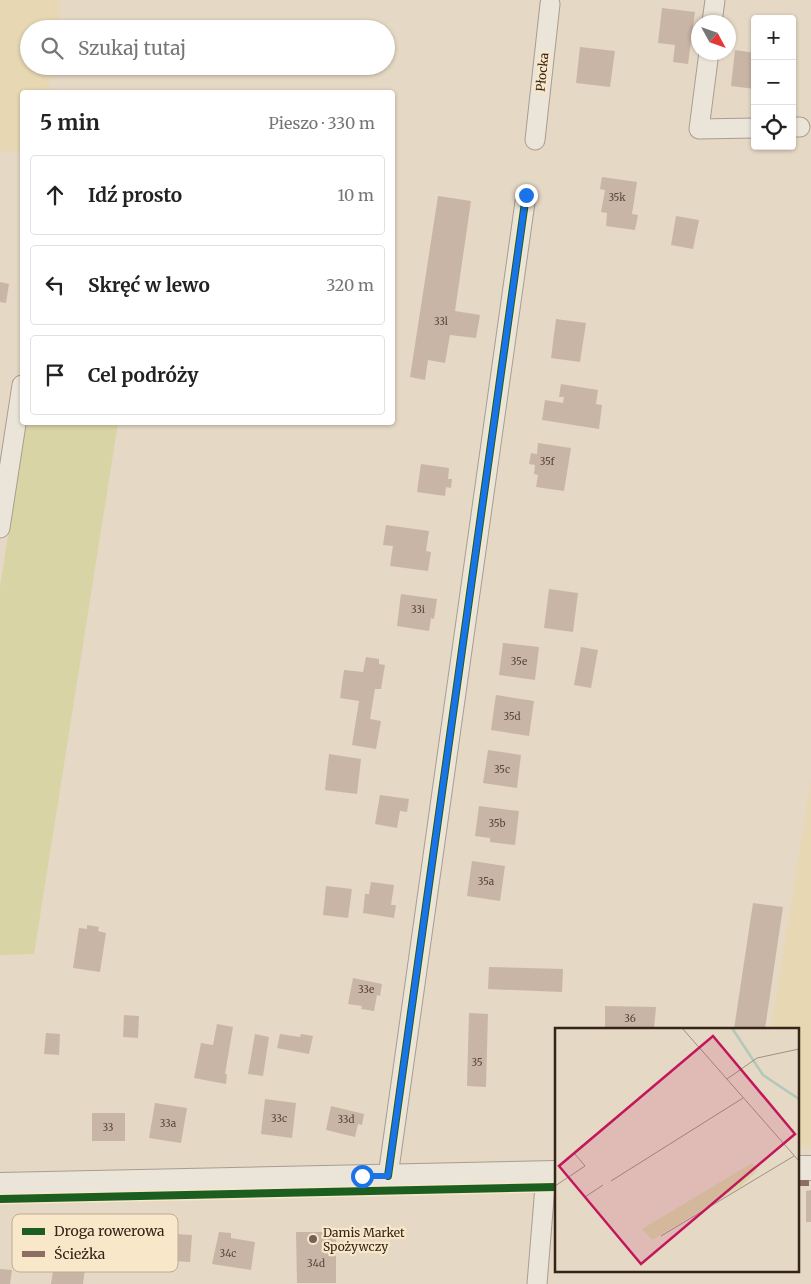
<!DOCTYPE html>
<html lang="pl">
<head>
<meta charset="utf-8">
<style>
  :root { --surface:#fff; --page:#f6f6f6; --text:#222; --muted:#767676; --line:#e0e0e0 }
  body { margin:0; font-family:Merriweather,serif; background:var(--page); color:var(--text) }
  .controls { position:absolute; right:15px; top:15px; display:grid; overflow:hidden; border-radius:5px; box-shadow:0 1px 4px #0004 }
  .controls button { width:45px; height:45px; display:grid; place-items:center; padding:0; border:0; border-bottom:1px solid var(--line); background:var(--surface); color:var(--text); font:25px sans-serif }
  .compass { position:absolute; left:691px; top:15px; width:45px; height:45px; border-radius:50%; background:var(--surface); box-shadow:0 1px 4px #0004; rotate:130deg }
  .stop { position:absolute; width:15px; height:15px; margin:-11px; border:4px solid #1a73e8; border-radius:50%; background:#fff }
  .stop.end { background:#1a73e8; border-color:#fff; box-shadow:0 1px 5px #0008 }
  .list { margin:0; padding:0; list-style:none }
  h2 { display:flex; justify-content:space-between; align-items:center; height:65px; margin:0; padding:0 20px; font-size:21px }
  h2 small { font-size:16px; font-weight:400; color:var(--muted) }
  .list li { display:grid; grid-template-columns:32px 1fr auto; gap:15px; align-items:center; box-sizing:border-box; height:80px; margin:0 10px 10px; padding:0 10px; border:1px solid var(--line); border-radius:5px }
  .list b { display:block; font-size:19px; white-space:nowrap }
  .list em { font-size:16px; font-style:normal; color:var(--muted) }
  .icon { flex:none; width:28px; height:28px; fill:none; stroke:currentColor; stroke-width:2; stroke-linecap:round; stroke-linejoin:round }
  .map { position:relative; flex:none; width:811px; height:1284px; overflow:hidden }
  .search { position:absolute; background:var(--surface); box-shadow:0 1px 4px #0004; left:20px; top:20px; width:375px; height:55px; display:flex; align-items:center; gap:12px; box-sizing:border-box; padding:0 18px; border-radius:28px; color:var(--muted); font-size:19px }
  .panel { position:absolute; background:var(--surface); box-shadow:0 1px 4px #0004; left:20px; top:90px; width:375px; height:335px; border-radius:5px }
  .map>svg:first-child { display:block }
  .farmland { fill:#e7d8b3 }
  .green { fill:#d8d4a6 }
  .building { fill:#c9b5a6 }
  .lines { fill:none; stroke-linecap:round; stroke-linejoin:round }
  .minor-casing { stroke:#a89d90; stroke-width:21 }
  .tertiary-casing { stroke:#a89d90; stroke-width:26 }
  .minor { stroke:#ebe4d8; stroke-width:19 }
  .tertiary { stroke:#ebe4d8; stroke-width:24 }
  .quiet { stroke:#8d6e63; stroke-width:6; stroke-dasharray:12 6; stroke-linecap:butt }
  .cycleway-casing { stroke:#f8e7c8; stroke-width:11 }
  .cycleway { stroke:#1b5e20; stroke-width:8 }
  .route { stroke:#1a73e8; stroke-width:6 }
  .poi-dot { fill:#736355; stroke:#f8e7c8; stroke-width:2 }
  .labels { text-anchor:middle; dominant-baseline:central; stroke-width:4.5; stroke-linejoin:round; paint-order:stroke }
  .number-label { font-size:10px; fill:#5b483c }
  .street-label { font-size:12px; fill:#362419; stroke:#f8e7c8 }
  .poi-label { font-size:12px; fill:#362419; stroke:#f8e7c8; text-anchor:start }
  .inset-river { fill:none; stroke:#b3c8b9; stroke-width:2.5 }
  .inset-road { fill:none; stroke:#9f9080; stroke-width:1 }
  .view { fill:#c2185b; fill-opacity:0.15; stroke:#c2185b; stroke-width:2.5 }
  .inset-edge { fill:none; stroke:#362419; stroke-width:2.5 }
  .key { fill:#f8e7c8; stroke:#beac94; stroke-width:1 }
  .key-label { font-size:14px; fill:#362419 }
</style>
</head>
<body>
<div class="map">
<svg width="811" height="1284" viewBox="0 0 811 1284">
  <rect width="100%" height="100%" fill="#e5d8c5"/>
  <path class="farmland" d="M0,0H61L57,29H29V66H52L48,92H22V152L0,151Z
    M811,780V1147H797V1029H771Z"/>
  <path class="green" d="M26,423H118L34,954L0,955V587Z"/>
  <path class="building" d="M662,8L695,12L688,64L673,62L675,45L658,43Z
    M580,47L615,51L610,87L576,83Z
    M735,50L755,53V89L731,86Z
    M602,177L637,182L632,214L638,215L635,230L606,226L607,213L601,212L605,190L600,189Z
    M438,196L471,201L455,311L480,315L476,338L450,335L445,363L428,360L425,380L410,377Z
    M676,216L699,220L693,249L671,245Z
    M0,282L9,284L6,303L0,302Z
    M556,319L586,323L580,362L551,358Z
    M561,384L598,390L596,404L602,405L599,429L542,420L545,400L563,403L564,397H559Z
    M538,443L571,448L564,491L536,487L538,475L534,474L535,465L529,464L531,453L537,454Z
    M421,464L449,468L448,479H452L451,488L446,487L445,496L417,492Z
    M386,525L429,531L426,551L431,552L428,571L390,566L393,546L383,545Z
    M549,589L578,593L573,632L544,628Z
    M401,594L437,599L434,619L431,618L429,631L397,626Z
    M503,643L539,647L535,680L499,675Z
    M581,647L598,650L591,688L574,685Z
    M366,657L379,659V664L385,665L381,689H375L370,719L381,721L376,749L352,745L359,701L340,698L344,670L363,672Z
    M496,695L534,701L529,736L491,730Z
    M488,750L521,755L517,788L483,783Z
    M329,754L361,759L357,794L325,790Z
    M380,795L409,799L407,812L400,811L397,828L375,824Z
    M479,806L519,811L515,845L490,842V838L475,836Z
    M472,861L505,866L500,901L467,896Z
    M371,882L394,885L391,905H396L394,918L363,913L365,894H369Z
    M326,886L352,889L348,918L323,915Z
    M753,903L783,907L765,1029H734Z
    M87,925L99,927L98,931L106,933L100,972L73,968L79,928L87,929Z
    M489,967L563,969L562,992L488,989Z
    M353,978L382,984L380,996L377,995L374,1011L361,1009L362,1006L348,1004Z
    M605,1006L656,1007L654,1029H605Z
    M469,1013L488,1014L486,1087L467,1086Z
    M124,1015L139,1016L138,1038L123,1037Z
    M217,1024L233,1027L225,1074H227L226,1084L194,1078L201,1043L213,1045Z
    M46,1033L60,1034L59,1055L44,1054Z
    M255,1034L269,1037L263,1076L248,1074Z
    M280,1034L300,1037L301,1034L313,1036L309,1054L277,1048Z
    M265,1099L296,1103L292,1138L261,1134Z
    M155,1103L187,1108L181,1143L149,1138Z
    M331,1106L364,1114L362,1125L358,1124L355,1137L326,1130Z
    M92,1113H125V1141H92Z
    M811,1190V1222H806V1191Z
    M219,1232L231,1233V1238L255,1242L251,1270L212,1264Z
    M296,1232H336V1283H297Z
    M160,1233L192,1235L190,1262L158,1260Z
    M54,1265L85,1269L83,1284H51Z
    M0,1269L12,1270L10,1284H0Z"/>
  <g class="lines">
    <defs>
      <path id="minor" d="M712,22L715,0
        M709,52L699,129L755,128
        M792,127H800
        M535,140L550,4
        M0,528L22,385
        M388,1176L526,195
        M537,1284L546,1174"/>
      <path id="tertiary" d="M797,1168H811
        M0,1185L556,1173"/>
    </defs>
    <use href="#minor" class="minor-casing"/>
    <use href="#tertiary" class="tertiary-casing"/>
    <use href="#minor" class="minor"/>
    <use href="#tertiary" class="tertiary"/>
    <path class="quiet" d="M797,1183H811"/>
    <defs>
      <path id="cycleway" d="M388,1176L526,195
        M0,1199L556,1187"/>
    </defs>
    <use href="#cycleway" class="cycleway-casing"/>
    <use href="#cycleway" class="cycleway"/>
  </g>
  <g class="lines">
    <path class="route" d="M362,1176H388L526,195"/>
  </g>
  <circle class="poi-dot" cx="313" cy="1239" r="5"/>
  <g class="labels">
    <g class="number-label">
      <text x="617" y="197">35k</text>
      <text x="441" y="321">33l</text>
      <text x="547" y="461">35f</text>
      <text x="418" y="609">33i</text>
      <text x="519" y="661">35e</text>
      <text x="512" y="716">35d</text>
      <text x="502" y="769">35c</text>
      <text x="497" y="823">35b</text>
      <text x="486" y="881">35a</text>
      <text x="366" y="989">33e</text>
      <text x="630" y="1018">36</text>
      <text x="477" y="1062">35</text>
      <text x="279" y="1118">33c</text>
      <text x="346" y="1119">33d</text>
      <text x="168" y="1123">33a</text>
      <text x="108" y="1127">33</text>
      <text x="228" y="1253">34c</text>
      <text x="316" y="1263">34d</text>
    </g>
    <g class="street-label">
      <text transform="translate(542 72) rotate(-84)">Płocka</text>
    </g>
    <g class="poi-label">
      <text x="323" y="1232">Damis Market<tspan x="323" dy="14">Spożywczy</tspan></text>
    </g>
  </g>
  <g transform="translate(555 1028)">
    <rect width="244" height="244" fill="#e5d8c5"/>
    <path d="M197,135L203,142L186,158L97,212L87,201Z" fill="#d8d4a6"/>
    <path class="inset-river" d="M177,0L208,47L244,71"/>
    <path class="inset-road" d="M127,0L244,133M172,51L202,30L244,21M56,153L188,70M0,158L30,138L20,126M30,169L48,157M106,208L239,128"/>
    <path class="view" d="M158,8L240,106L86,236L4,138Z"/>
    <rect width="244" height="244" class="inset-edge"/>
  </g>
  <rect x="12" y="1214" width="166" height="58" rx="8" class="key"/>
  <rect x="22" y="1228" width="23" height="7" fill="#1b5e20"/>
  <rect x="22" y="1251" width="23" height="6" fill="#8d6e63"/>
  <g class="key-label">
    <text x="54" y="1236">Droga rowerowa</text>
    <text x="54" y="1259">Ścieżka</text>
  </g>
</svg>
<div class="controls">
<button>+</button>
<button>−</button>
<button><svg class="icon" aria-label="locate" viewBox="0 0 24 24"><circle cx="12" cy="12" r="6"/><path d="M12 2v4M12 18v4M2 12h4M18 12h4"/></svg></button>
</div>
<svg class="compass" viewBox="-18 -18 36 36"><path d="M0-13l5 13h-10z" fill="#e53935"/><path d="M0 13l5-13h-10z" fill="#767676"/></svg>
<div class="stop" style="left:362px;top:1176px"></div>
<div class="stop end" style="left:526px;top:195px"></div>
<div class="search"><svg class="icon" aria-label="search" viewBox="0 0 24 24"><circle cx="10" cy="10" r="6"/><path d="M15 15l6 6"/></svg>Szukaj tutaj</div>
<section class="panel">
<h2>5 min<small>Pieszo · 330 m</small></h2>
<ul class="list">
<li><svg class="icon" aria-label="ahead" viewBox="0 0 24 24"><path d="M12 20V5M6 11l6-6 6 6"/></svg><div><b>Idź prosto</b></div><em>10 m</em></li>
<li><svg class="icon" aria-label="left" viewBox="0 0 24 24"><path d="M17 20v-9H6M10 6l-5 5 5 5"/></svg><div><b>Skręć w lewo</b></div><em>320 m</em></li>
<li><svg class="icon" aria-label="arrive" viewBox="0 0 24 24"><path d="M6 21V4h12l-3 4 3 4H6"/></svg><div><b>Cel podróży</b></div></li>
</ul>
</section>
</div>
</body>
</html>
